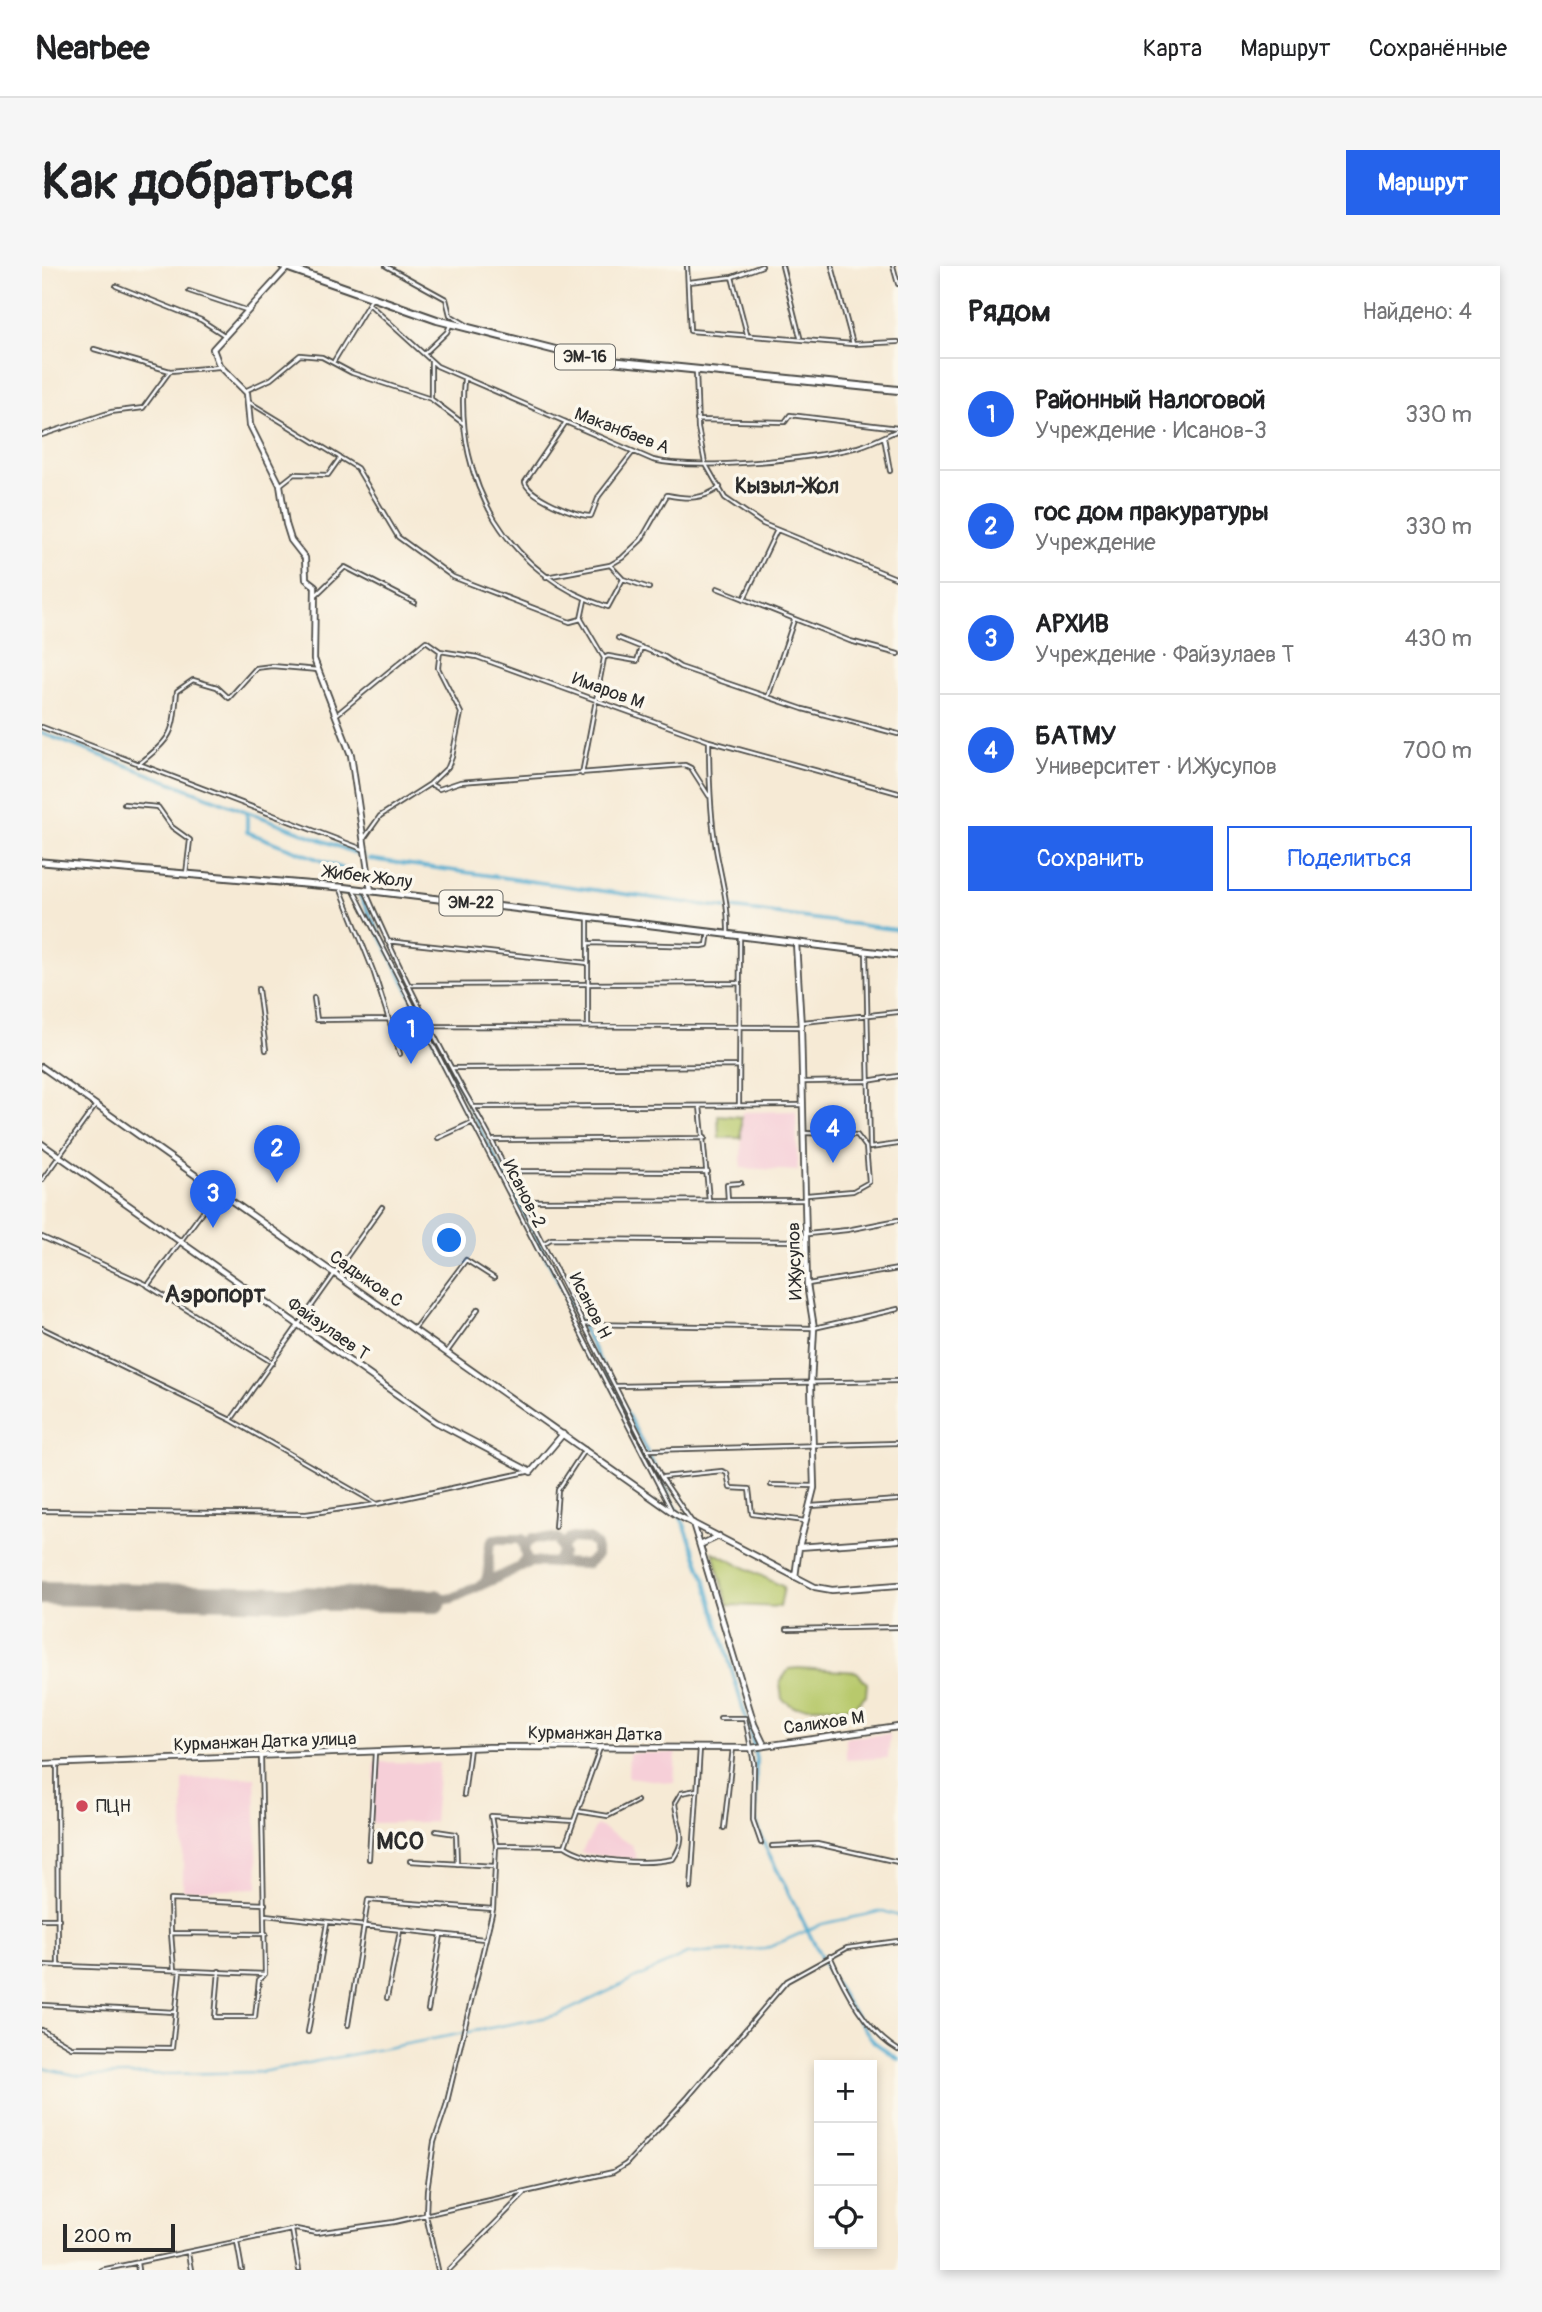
<!DOCTYPE html>
<html lang="ru">
<head>
<meta charset="utf-8">
<style>
  :root { --surface:#fff; --page:#f6f6f6; --text:#202124; --muted:#757577; --line:#e0e0e0; --accent:#2563eb }
  body { margin:0; font-family:Pangolin,sans-serif; background:var(--page); color:var(--text) }
  .controls { position:absolute; right:21px; bottom:21px; display:grid; overflow:hidden; border-radius:0px; box-shadow:0 4px 10px #0003 }
  .controls button { width:63px; height:63px; display:grid; place-items:center; padding:0; border:0; border-bottom:2px solid var(--line); background:var(--surface); color:var(--text); font:35px sans-serif }
  .scale { position:absolute; left:21px; bottom:18px; width:112px; box-sizing:border-box; padding-left:7px; border:4px solid #2b2b2b; border-top:0; font-size:19px; line-height:24px; white-space:nowrap; color:#2b2b2b; -webkit-text-stroke:5px #fbf7ec; paint-order:stroke }
  .you { position:absolute; left:408px; top:975px; width:24px; height:24px; margin:-18px; border:5px solid #fff; border-radius:50%; background:#1a73e8; box-shadow:0 0 0 10px #1a73e833 }
  .badge { display:grid; place-items:center; width:46px; height:46px; border-radius:50%; background:var(--accent); color:#fff; font-size:23px; font-weight:700 }
  .pin { position:absolute; translate:-50% -58px; filter:drop-shadow(0 2px 4px #0008) }
  .pin::after { content:''; position:absolute; top:37px; width:24px; height:21px; background:inherit; clip-path:polygon(0 0,100% 0,50% 100%) }
  .list { margin:0; padding:0; list-style:none }
  h2 { display:flex; justify-content:space-between; align-items:center; height:91px; margin:0; padding:0 28px; font-size:30px }
  h2 small { font-size:23px; font-weight:400; color:var(--muted) }
  .list li { display:grid; grid-template-columns:46px 1fr auto; gap:21px; align-items:center; box-sizing:border-box; height:112px; padding:0 28px; border-top:2px solid var(--line) }
  .list b { display:block; font-size:26px; white-space:nowrap }
  .list p { margin:0; font-size:23px; white-space:nowrap; color:var(--muted) }
  .list em { font-size:23px; font-style:normal; color:var(--muted) }
  .actions { display:flex; gap:14px; padding:21px 28px }
  .actions a { flex:1; padding:16px 0; border:2px solid var(--accent); border-radius:0px; text-align:center; font-size:24px; color:var(--accent) }
  .actions .main { background:var(--accent); color:#fff }
  .icon { flex:none; width:38px; height:38px; fill:none; stroke:currentColor; stroke-width:2; stroke-linecap:round; stroke-linejoin:round }
  .map { position:relative; flex:none; width:856px; height:2004px; overflow:hidden; border-radius:0px }
  header { display:flex; align-items:center; gap:42px; box-sizing:border-box; height:98px; padding:0 35px; background:var(--surface); border-bottom:2px solid var(--line) }
  header strong { font-size:33px }
  nav { display:flex; gap:38px; margin-inline-start:auto; font-size:24px }
  .intro { display:flex; align-items:center; justify-content:space-between; box-sizing:border-box; height:168px; padding:0 42px }
  h1 { margin:0; font-size:49px }
  .button { padding:18px 32px; border-radius:0px; background:var(--accent); color:#fff; font-size:24px; font-weight:700 }
  main { display:flex; gap:42px; padding:0 42px }
  aside { flex:1; background:var(--surface); border-radius:0px; box-shadow:0 4px 10px #0003 }
  .map>svg:first-child { display:block }
  .built { fill:#f6cfd8 }
  .green { fill:#b8c96c; stroke:#727a4c; stroke-width:2 }
  .lines { fill:none; stroke-linecap:round; stroke-linejoin:round }
  .stream { stroke:#51abcf; stroke-width:2 }
  .canal { stroke:#51abcf; stroke-width:3.5 }
  .taxiway { stroke:#908a80; stroke-width:10 }
  .runway { stroke:#908a80; stroke-width:24 }
  .street-casing { stroke:#494844; stroke-width:6 }
  .secondary-casing { stroke:#494844; stroke-width:8 }
  .primary-casing { stroke:#494844; stroke-width:9 }
  .highway-casing { stroke:#494844; stroke-width:10 }
  .street { stroke:#fff; stroke-width:2.5 }
  .secondary { stroke:#fff; stroke-width:4.5 }
  .primary { stroke:#fff; stroke-width:5 }
  .highway { stroke:#fff; stroke-width:6 }
  .poi-dot { fill:#d1495b; stroke:#fbf7ec; stroke-width:2.5 }
  .labels { text-anchor:middle; dominant-baseline:central; stroke-width:7; stroke-linejoin:round; paint-order:stroke }
  .shield { fill:#fbf7ec; stroke:#696865; stroke-width:2 }
  .shield-label { font-size:16px; font-weight:bold; fill:#2b2b2b }
  .street-label { font-size:18px; fill:#2b2b2b; stroke:#fbf7ec }
  .poi-label { font-size:18px; fill:#2b2b2b; stroke:#fbf7ec; text-anchor:start }
  .quarter-label { font-size:21px; font-weight:bold; fill:#2b2b2b; stroke:#fbf7ec }
  .district-label { font-size:24px; font-weight:bold; fill:#2b2b2b; stroke:#fbf7ec }
</style>
</head>
<body>
<header>
<strong>Nearbee</strong>
<nav><a>Карта</a><a>Маршрут</a><a>Сохранённые</a></nav>
</header>
<div class="intro"><h1>Как добраться</h1><a class="button">Маршрут</a></div>
<main>
<div class="map">
<svg width="856" height="2004" viewBox="0 0 856 2004">
  <rect width="100%" height="100%" fill="#fbf7ec"/>
  <filter id="ink" filterUnits="userSpaceOnUse"><feTurbulence type="fractalNoise" baseFrequency=".0143" numOctaves="2"/><feDisplacementMap in="SourceGraphic" scale="14" xChannelSelector="R" yChannelSelector="G"/><feConvolveMatrix kernelMatrix="1 2 1 2 8 2 1 2 1" color-interpolation-filters="sRGB"/></filter>
  <filter id="wash" filterUnits="userSpaceOnUse"><feTurbulence type="fractalNoise" baseFrequency=".00686" numOctaves="4" result="noise"/><feDisplacementMap in="SourceGraphic" scale="28" xChannelSelector="R" yChannelSelector="G"/><feGaussianBlur stdDeviation="1.57" result="paint"/><feColorMatrix in="noise" values="0 0 0 0 0 0 0 0 0 0 0 0 0 0 0 0 0 1.4 0 .05"/><feComposite in="paint" operator="in"/></filter>
  <g filter="url(#wash)">
    <rect width="100%" height="100%" fill="#f6ead5"/>
    <path class="built" d="M754,845L756,905L699,902L700,846Z
      M848,1468L846,1492L804,1494V1471Z
      M587,1487H634L632,1517L586,1511Z
      M333,1496L397,1497L392,1556L330,1557Z
      M213,1511L216,1622L141,1624V1513Z
      M555,1559L590,1579L595,1594L539,1587Z"/>
    <path class="green" d="M676,849L699,851V872H677Z
      M671,1286L742,1321L738,1341L686,1339Z
      M757,1402L815,1406L825,1417L824,1429L811,1441H752L740,1433L738,1416L747,1403Z"/>
    <g class="lines">
      <path class="stream" d="M0,1802L38,1810L219,1806L516,1749L645,1688L723,1683L780,1658L841,1645L856,1650"/>
      <path class="canal" d="M0,467L321,590
        M205,546V566L304,604
        M327,593L684,642
        M317,628L642,1258L664,1316L710,1473L714,1493L713,1554L723,1580L788,1709L806,1739L832,1776L856,1793
        M690,642L856,664"/>
      <path class="taxiway" d="M484,1279L491,1272L516,1273L521,1287L513,1297
        M442,1317C452,1304 441,1285 452,1273H480L484,1291L479,1299
        M393,1335L411,1332L489,1296L545,1298L554,1290V1279L547,1273L528,1272L521,1280"/>
      <path class="runway" d="M0,1327L393,1335"/>
    </g>
  </g>
  <g filter="url(#ink)">
    <g class="lines">
      <defs>
        <path id="street" d="M344,0L404,33L408,49L425,59
          M645,0L648,65L811,78L856,76
          M740,0L758,71
          M790,0L811,78
          M851,0L856,18
          M690,11L705,68
          M647,16L690,11L720,0
          M74,20L159,54L182,69
          M147,25L204,44
          M327,38L395,100L611,194C658,205 768,193 816,181C830,177 843,170 856,164
          M52,83L128,105
          M382,88L405,66L409,57
          M292,95L330,32
          M654,104L656,162L663,197L683,232L721,258L856,313
          M422,113C413,217 466,309 566,341L581,313
          M205,127V124L229,113L258,89L280,91L310,107L389,133L422,158
          M389,133V95
          M207,136L315,202L356,271L411,311L528,356L539,353
          M655,154L743,156L748,149L856,162
          M524,156L483,216C485,229 535,251 549,250L557,230L591,186
          M0,169L69,146L101,142L128,105L177,101
          M842,171L848,205
          M238,219L252,208L286,209L298,192
          M568,299L581,313L607,322
          M504,311L568,299L580,292L599,274L625,229C645,233 661,234 678,221
          M675,322L808,375L856,388
          M275,328L303,301L373,337
          M702,333L735,264
          M543,334L539,353L562,392
          M576,372L623,391L638,401L761,443L856,468
          M562,392L566,390L595,395L599,381
          M726,431L752,354
          M294,449L384,375L398,385L435,391L667,475L856,527
          M0,461L323,584
          M667,475C667,511 668,546 674,583C679,612 687,638 686,668
          M96,499C131,470 131,470 135,425L151,414L175,421L187,432L214,402L230,400L276,404
          M540,508L562,392
          M388,518L397,523L418,516L643,499L649,502L667,530
          M82,538L116,541L130,561L148,574L144,608
          M321,574L338,550L388,518L406,501L410,491L419,447L396,402L398,385
          M311,623L629,1243
          M299,624L332,707L358,788
          M324,626C350,687 380,747 411,805C429,839 450,870 464,905L619,1211L650,1256
          M546,651V759
          M345,675L546,697
          M546,677L660,680L665,679L667,665
          M824,685L828,882
          M368,719L698,717
          M216,723L224,784
          M272,732L275,754L347,753
          M761,756L856,746
          M388,760L759,761
          M410,802L697,800
          M762,816L825,815L856,810
          M697,839L698,669
          M658,840L667,934
          M431,841L761,839
          M762,867L815,869L824,881L827,916L811,925L765,929
          M396,872L431,856
          M452,874L663,872
          M828,882L856,878
          M464,905L666,906
          M0,914L54,839
          M686,934L685,918L699,917
          M481,935L762,934
          M766,968L805,964L856,954
          M0,971L106,1019L176,925
          M501,978L509,973L763,975
          M766,1018L856,1003
          M106,1020L231,1097
          M541,1058L772,1062L856,1043
          M0,1062L189,1154L335,1238L485,1206
          M372,1063L424,994L452,1012
          M405,1086L436,1043
          M573,1120L856,1115
          M189,1154L340,941
          M607,1184L856,1177
          M621,1211L680,1205L685,1207L688,1222L707,1223L710,1248L763,1255
          M729,1219L772,1220
          M769,1240L856,1234
          M0,1245L264,1248L335,1238
          M513,1261L516,1224L543,1183
          M745,1363L856,1361
          M678,1452H703L712,1497L711,1554L719,1577
          M219,1490L223,1707
          M15,1497L16,1699
          M422,1529L428,1482
          M535,1545L566,1550L595,1535
          M682,1562L691,1482
          M394,1565L414,1568L415,1598
          M454,1579L523,1580
          M523,1580C546,1596 604,1599 631,1593C647,1570 635,1560 633,1537L639,1527L655,1524
          M523,1580L558,1482
          M730,1580L775,1578L856,1596
          M327,1593L333,1486
          M368,1595L452,1600
          M649,1622L658,1482
          M223,1649L442,1673
          M0,1653H17
          M129,1667L128,1634L223,1638
          M788,1690C803,1724 824,1765 856,1784
          M0,1699L223,1708L217,1714L213,1751H173L177,1705
          M132,1704L129,1667L224,1668
          M345,1732L358,1665
          M0,1739L133,1746
          M386,1744L399,1669
          M306,1759L326,1634L451,1643
          M0,1764L29,1781L130,1782L138,1705
          M266,1766L285,1657
          M250,1964L257,2004
          M195,1976L200,2004
          M146,1987L149,2004
          M95,1997L96,2004
          M59,2004L254,1963L274,1967L352,1956L571,1906L584,1898L646,1831L745,1715L805,1682L856,1675
          M396,2004L384,1949L385,1924L392,1876L404,1840L451,1643L454,1579L449,1550L532,1555
          M407,2004L483,1927"/>
        <path id="secondary" d="M245,2L171,83L177,99L205,127L208,159L238,219L244,258L249,274L263,292L264,313L273,320L272,393L309,489L329,625
          M0,801L633,1248L773,1321L790,1324L856,1319
          M0,878L394,1156L489,1206L521,1168
          M651,1257L712,1458L722,1479
          M658,1279L677,1270
          M757,1281L856,1274
          M753,1311L757,1281L772,1222L769,1118L772,1062L765,1018L759,761L754,677
          M0,1498L447,1481L709,1482L856,1461"/>
        <path id="primary" d="M0,596L298,621L856,689"/>
        <path id="highway" d="M241,0L395,54L549,93L856,124"/>
      </defs>
      <use href="#street" class="street-casing"/>
      <use href="#secondary" class="secondary-casing"/>
      <use href="#primary" class="primary-casing"/>
      <use href="#highway" class="highway-casing"/>
      <use href="#street" class="street"/>
      <use href="#secondary" class="secondary"/>
      <use href="#primary" class="primary"/>
      <use href="#highway" class="highway"/>
    </g>
  </g>
  <circle class="poi-dot" cx="40" cy="1540" r="7"/>
  <g class="labels">
    <g class="shield">
      <rect x="513" y="78.5" width="60" height="25" rx="5"/>
      <rect x="397.5" y="624.5" width="63" height="25" rx="5"/>
    </g>
    <g class="shield-label">
      <text x="543" y="91">ЭМ-16</text>
      <text x="429" y="637">ЭМ-22</text>
    </g>
    <g class="street-label">
      <text transform="translate(580 165) rotate(21)">Маканбаев А</text>
      <text transform="translate(566 425) rotate(20)">Имаров М</text>
      <text transform="translate(326 611) rotate(7)">Жибек Жолу</text>
      <text transform="translate(482 928) rotate(63)">Исанов-2</text>
      <text transform="translate(753 995) rotate(-92)">И.Жусупов</text>
      <text transform="translate(324 1013) rotate(35)">Садыков.С</text>
      <text transform="translate(548 1040) rotate(63)">Исанов Н</text>
      <text transform="translate(286 1063) rotate(35)">Файзулаев Т</text>
      <text transform="translate(782 1457) rotate(-8)">Салихов М</text>
      <text transform="translate(553 1468) rotate(1)">Курманжан Датка</text>
      <text transform="translate(223 1476) rotate(-2)">Курманжан Датка улица</text>
    </g>
    <g class="poi-label">
      <text x="54" y="1540">ПЦН</text>
    </g>
    <g class="quarter-label">
      <text x="745" y="220">Кызыл-Жол</text>
    </g>
    <g class="district-label">
      <text x="173" y="1028">Аэропорт</text>
      <text x="358" y="1575">МСО</text>
    </g>
  </g>
</svg>
<div class="controls">
<button>+</button>
<button>−</button>
<button><svg class="icon" aria-label="locate" viewBox="0 0 24 24"><circle cx="12" cy="12" r="6"/><path d="M12 2v4M12 18v4M2 12h4M18 12h4"/></svg></button>
</div>
<div class="scale">200 m</div>
<div class="you"></div>
<div class="pin badge" style="left:369px;top:798px">1</div>
<div class="pin badge" style="left:235px;top:917px">2</div>
<div class="pin badge" style="left:171px;top:962px">3</div>
<div class="pin badge" style="left:791px;top:897px">4</div>
</div>
<aside>
<h2>Рядом<small>Найдено: 4</small></h2>
<ul class="list">
<li><span class="badge">1</span><div><b>Районный Налоговой</b><p>Учреждение · Исанов-3</p></div><em>330 m</em></li>
<li><span class="badge">2</span><div><b>гос дом пракуратуры</b><p>Учреждение</p></div><em>330 m</em></li>
<li><span class="badge">3</span><div><b>АРХИВ</b><p>Учреждение · Файзулаев Т</p></div><em>430 m</em></li>
<li><span class="badge">4</span><div><b>БАТМУ</b><p>Университет · И.Жусупов</p></div><em>700 m</em></li>
</ul>
<div class="actions"><a class="main">Сохранить</a><a>Поделиться</a></div>
</aside>
</main>
</body>
</html>
